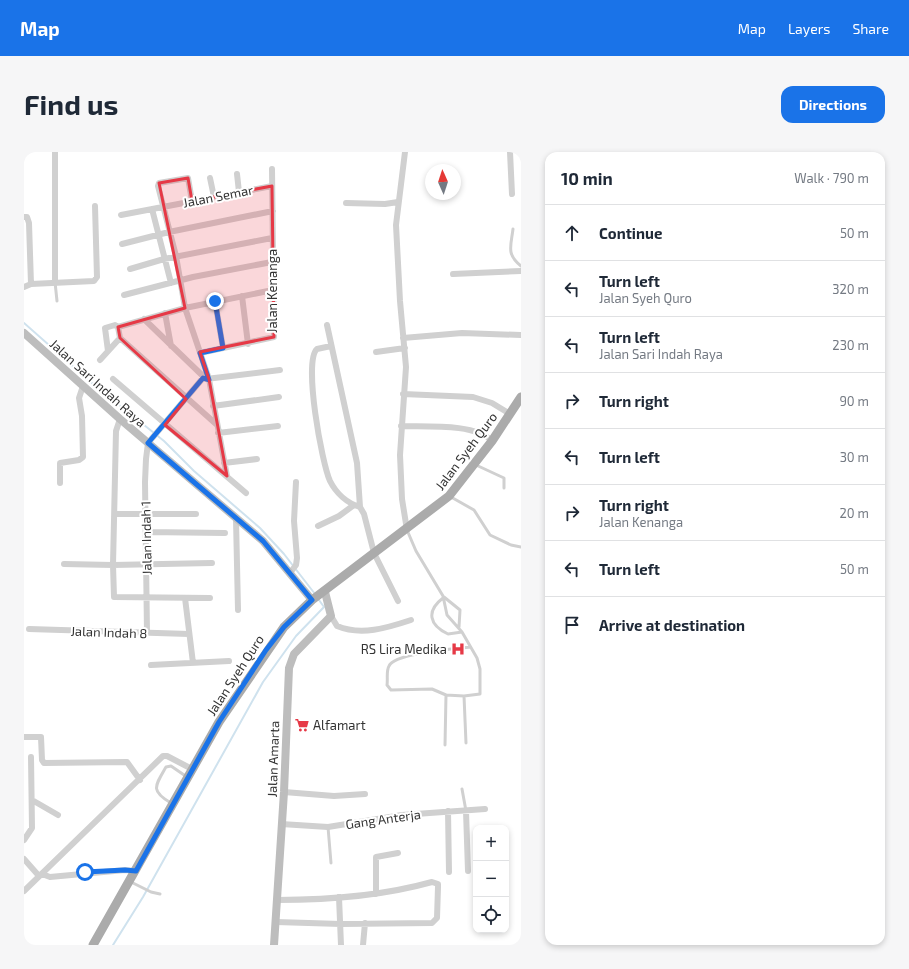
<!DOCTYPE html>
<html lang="en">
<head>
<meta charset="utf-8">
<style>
  :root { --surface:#fff; --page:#f6f6f7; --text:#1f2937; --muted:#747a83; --line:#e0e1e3; --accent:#1a73e8 }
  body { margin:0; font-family:"Exo 2",sans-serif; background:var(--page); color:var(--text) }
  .controls { position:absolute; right:12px; bottom:12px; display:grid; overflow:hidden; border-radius:8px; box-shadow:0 2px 6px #0003 }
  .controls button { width:36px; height:36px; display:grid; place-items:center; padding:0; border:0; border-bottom:1px solid var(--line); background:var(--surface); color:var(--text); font:20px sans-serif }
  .compass { position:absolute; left:401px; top:12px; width:36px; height:36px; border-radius:50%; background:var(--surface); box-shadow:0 2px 6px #0003; rotate:357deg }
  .stop { position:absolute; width:12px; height:12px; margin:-9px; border:3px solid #1a73e8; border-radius:50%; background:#fff }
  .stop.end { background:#1a73e8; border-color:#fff; box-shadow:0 1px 4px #0008 }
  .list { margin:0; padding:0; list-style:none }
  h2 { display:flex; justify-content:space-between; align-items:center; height:52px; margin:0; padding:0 16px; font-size:17px }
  h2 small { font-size:13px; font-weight:400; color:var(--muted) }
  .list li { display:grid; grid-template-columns:26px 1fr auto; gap:12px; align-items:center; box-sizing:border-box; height:56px; padding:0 16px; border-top:1px solid var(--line) }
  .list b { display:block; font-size:15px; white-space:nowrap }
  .list p { margin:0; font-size:13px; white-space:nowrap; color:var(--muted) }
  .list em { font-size:13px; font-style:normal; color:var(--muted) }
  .icon { flex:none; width:22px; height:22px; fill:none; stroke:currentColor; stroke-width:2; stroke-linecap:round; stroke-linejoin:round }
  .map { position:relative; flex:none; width:497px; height:793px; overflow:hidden; border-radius:12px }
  header { display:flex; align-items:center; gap:24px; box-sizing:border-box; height:56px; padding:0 20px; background:var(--accent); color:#fff }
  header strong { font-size:19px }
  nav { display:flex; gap:22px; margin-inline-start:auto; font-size:14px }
  .intro { display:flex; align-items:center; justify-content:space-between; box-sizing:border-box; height:96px; padding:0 24px }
  h1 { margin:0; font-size:28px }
  .button { padding:10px 18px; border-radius:12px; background:var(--accent); color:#fff; font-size:14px; font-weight:700 }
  main { display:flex; gap:24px; padding:0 24px }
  aside { flex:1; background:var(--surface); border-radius:12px; box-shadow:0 2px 6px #0003 }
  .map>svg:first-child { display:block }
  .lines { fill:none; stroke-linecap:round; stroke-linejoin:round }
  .stream { stroke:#cfe2ee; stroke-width:2 }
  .lane { stroke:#d0d0d0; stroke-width:3 }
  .street { stroke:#d0d0d0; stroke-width:6 }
  .secondary { stroke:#bdbdbd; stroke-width:8 }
  .primary { stroke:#ababab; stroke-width:9 }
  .route { stroke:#1a73e8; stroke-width:5 }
  .marked { fill:#e63946; fill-opacity:0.2; stroke:#e63946; stroke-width:3; stroke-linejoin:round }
  .labels { text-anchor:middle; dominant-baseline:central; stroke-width:4; stroke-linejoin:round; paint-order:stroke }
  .street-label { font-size:13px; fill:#333; stroke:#fff }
  .poi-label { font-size:13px; fill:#333; stroke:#fff; text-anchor:end }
</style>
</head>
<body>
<header>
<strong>Map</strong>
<nav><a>Map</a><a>Layers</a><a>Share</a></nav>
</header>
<div class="intro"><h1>Find us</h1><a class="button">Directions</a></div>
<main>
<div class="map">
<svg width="497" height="793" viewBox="0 0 497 793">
  <rect width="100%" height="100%" fill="#fff"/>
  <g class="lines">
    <path class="stream" d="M0,171L69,232L140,289L170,319L236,376L260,402L291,442
      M89,793L119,745L239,530L272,484L300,455L295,448"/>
    <path class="lane" d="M489,77C487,94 482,102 497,114
      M31,130L33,149
      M452,313L480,326V336
      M427,345L450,358L466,383L487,393L497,395
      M383,378L392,399L419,444L423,463L438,480L453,506L456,517V542L440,544L442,591
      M420,445L436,458L435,475
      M419,446C402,459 405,473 424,482L438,480
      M422,543L408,537L367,538L363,533C364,527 362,519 365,514C371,501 431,497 446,495
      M421,593L422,543L440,544
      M438,637L442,659
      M147,651C126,639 131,634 142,615L147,614L163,625
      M304,675L307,711
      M107,730L127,740L136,742"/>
    <path class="street" d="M31,0V130
      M381,0L372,73L376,149L382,215L376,303L378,347L383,378
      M486,0L488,42
      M213,22L215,40
      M186,26L190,45
      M168,49L164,26L135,31L134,34L152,104L161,156L185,227L203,324
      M322,51L361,52L374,50
      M128,57L147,131
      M97,63L248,34
      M0,65H3L5,71L7,132L70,129L73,125L71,54
      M98,92L145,80L249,59
      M106,117L140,107L248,86
      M429,122L497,119
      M0,135L7,132
      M100,143L169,125L248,110
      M218,144L224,192
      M191,149L199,196
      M141,161L147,194
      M120,167L182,227L256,218
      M303,173L333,311L336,355L340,362L350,401L374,449
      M379,186L438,181L497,183
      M307,194L293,197C279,209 298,312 306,329C312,341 323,351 336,355
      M84,199L81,176L91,173L94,175
      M352,200L381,196
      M176,201L250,185L248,17
      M76,208L96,186
      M89,227L222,341
      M379,242L449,245L468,251L486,262
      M189,254L255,245
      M96,267L92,279L89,413L90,445L186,446
      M192,272L96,186L94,175L161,156L249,138
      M377,274C401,275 451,271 468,289
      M194,281L254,274
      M200,311L233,307
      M36,331V311L55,308L59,305L58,264L55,246L59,234
      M91,362H172
      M212,367L214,458
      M294,374L315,364L330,353
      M123,380L201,381
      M40,412L89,413L188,411
      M266,421L272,413L273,406L270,369L272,330
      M161,446L169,511
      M307,464L313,474C337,484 363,476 387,468
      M5,477L165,482
      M123,481L121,330L122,307L124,291L179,226
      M127,513L205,509
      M0,585H17L18,608L20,611L103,610L116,628
      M260,640L310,644L341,642
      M8,648L34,663
      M424,659L425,720
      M442,659L444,719
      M257,672L304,675L378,663L461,657
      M0,688L8,676L7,605
      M0,707L15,724
      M18,722L26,725L101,718L112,719
      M0,739L139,604H143L168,617
      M352,742V705L374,701
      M315,745L317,793
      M252,770L317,772L408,771L413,766L414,735V732L408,730C358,744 305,748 253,748
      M339,793L341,771"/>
    <path class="secondary" d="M0,181L96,267L239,389L288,448
      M250,793L260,640L265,516L270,502L307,464L301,440"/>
    <path class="primary" d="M69,793L195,570L260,475L288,448L425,344L468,289L497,245"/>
  </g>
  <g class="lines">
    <path class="route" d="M61,720L101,718L112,719L195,570L242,498L260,475L288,448L239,389L124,291L179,226L185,228L176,201L199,196L191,149"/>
  </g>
  <path class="marked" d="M164,26L168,49L248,34L250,185L176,200L185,227L203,324L141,273L162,247L96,186L94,175L161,156L135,31Z"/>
  <defs>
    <symbol id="hospital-bare" viewBox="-9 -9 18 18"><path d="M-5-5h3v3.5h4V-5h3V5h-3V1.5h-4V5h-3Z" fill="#e63946" stroke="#fff" stroke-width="2.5" paint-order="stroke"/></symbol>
    <symbol id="supermarket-bare" viewBox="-9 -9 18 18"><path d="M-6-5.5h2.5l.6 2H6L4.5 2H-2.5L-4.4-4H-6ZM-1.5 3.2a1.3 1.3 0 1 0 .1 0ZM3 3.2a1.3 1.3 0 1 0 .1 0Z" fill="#e63946" stroke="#fff" stroke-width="2.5" paint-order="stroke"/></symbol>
  </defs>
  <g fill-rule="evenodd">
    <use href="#hospital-bare" x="424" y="487" width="20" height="20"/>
    <use href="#supermarket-bare" x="268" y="563" width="20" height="20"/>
  </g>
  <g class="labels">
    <g class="street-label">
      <text transform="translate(194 44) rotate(-11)">Jalan Semar</text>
      <text transform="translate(248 139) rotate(-90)">Jalan Kenanga</text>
      <text transform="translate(74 231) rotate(42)">Jalan Sari Indah Raya</text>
      <text transform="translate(442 299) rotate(-53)">Jalan Syeh Quro</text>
      <text transform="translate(122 386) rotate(-91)">Jalan Indah 1</text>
      <text transform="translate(85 480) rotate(2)">Jalan Indah 8</text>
      <text transform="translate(211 523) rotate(-57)">Jalan Syeh Quro</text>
      <text transform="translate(249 607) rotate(-88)">Jalan Amarta</text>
      <text transform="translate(359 667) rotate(-8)">Gang Anterja</text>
    </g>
    <g class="poi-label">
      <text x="423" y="497">RS Lira Medika</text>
      <text x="289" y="573" text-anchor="start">Alfamart</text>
    </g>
  </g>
</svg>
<div class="controls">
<button>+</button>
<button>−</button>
<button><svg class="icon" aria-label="locate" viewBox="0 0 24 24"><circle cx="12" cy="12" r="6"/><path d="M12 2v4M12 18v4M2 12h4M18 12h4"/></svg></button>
</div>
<svg class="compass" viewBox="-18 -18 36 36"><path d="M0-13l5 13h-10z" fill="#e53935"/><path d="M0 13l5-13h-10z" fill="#747a83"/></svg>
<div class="stop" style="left:61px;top:720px"></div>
<div class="stop end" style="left:191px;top:149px"></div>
</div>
<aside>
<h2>10 min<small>Walk · 790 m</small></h2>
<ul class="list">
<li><svg class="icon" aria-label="ahead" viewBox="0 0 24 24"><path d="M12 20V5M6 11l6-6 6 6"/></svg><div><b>Continue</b></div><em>50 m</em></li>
<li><svg class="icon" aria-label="left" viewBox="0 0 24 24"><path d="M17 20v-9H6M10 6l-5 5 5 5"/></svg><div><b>Turn left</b><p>Jalan Syeh Quro</p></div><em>320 m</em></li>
<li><svg class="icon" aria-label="left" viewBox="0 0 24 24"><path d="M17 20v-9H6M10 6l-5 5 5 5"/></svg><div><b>Turn left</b><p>Jalan Sari Indah Raya</p></div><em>230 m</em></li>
<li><svg class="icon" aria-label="right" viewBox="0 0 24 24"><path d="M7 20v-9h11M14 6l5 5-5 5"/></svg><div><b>Turn right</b></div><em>90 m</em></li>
<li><svg class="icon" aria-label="left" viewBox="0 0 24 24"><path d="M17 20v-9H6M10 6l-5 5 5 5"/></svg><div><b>Turn left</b></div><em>30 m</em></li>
<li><svg class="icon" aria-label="right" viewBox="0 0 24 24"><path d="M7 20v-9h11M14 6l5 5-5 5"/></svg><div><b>Turn right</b><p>Jalan Kenanga</p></div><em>20 m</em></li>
<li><svg class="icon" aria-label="left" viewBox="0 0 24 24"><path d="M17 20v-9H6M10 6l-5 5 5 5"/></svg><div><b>Turn left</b></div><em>50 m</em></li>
<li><svg class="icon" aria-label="arrive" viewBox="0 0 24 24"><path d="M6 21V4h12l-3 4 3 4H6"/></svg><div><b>Arrive at destination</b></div></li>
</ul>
</aside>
</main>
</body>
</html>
